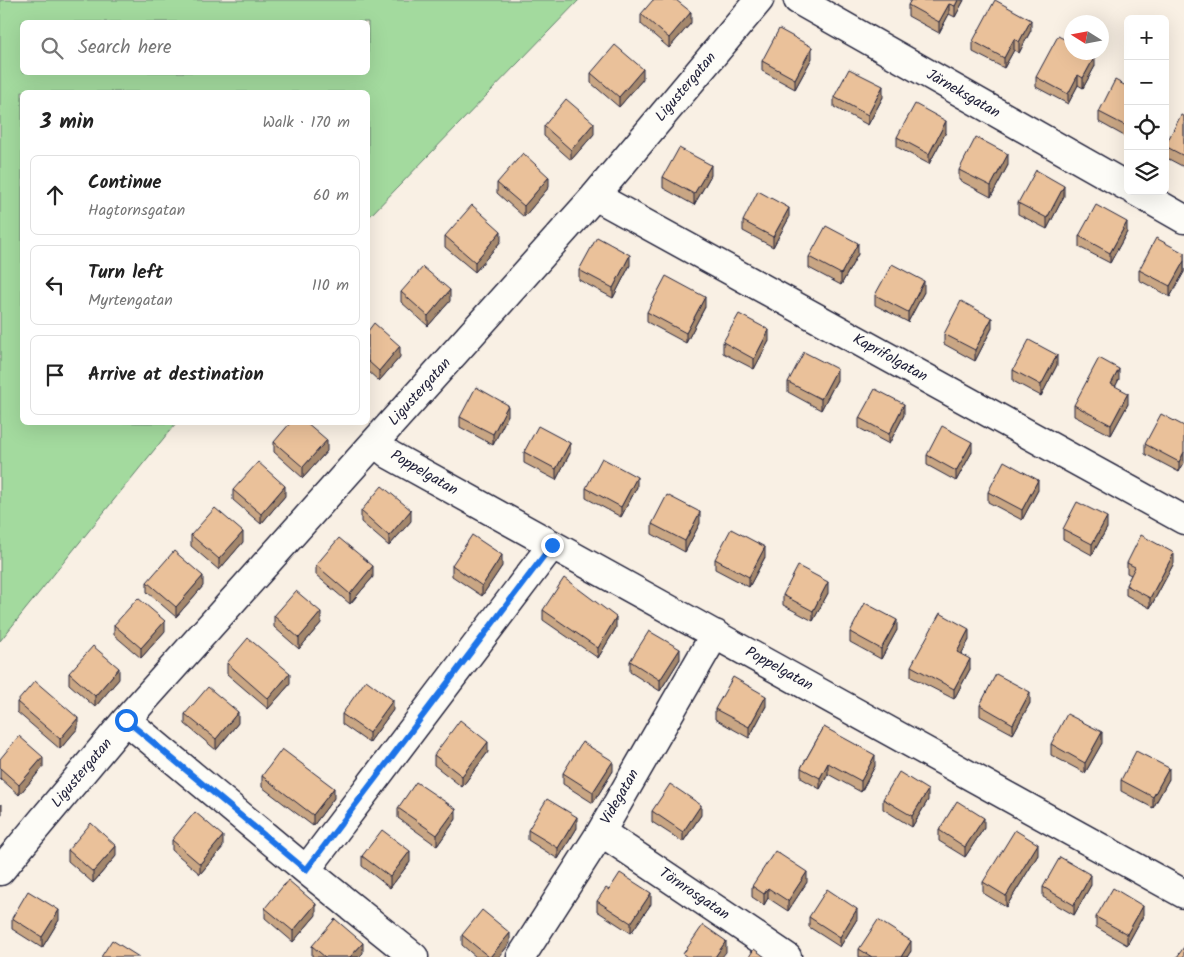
<!DOCTYPE html>
<html lang="en">
<head>
<meta charset="utf-8">
<style>
  :root { --surface:#fff; --page:#f6f6f6; --text:#222; --muted:#767676; --line:#e0e0e0 }
  body { margin:0; font-family:Kalam,sans-serif; background:var(--page); color:var(--text) }
  .controls { position:absolute; right:15px; top:15px; display:grid; overflow:hidden; border-radius:8px; box-shadow:0 5px 20px #0002 }
  .controls button { width:45px; height:45px; display:grid; place-items:center; padding:0; border:0; border-bottom:1px solid var(--line); background:var(--surface); color:var(--text); font:25px sans-serif }
  .compass { position:absolute; left:1064px; top:15px; width:45px; height:45px; border-radius:50%; background:var(--surface); box-shadow:0 5px 20px #0002; rotate:281deg }
  .stop { position:absolute; width:15px; height:15px; margin:-11px; border:4px solid #1a73e8; border-radius:50%; background:#fff }
  .stop.end { background:#1a73e8; border-color:#fff; box-shadow:0 1px 5px #0008 }
  .list { margin:0; padding:0; list-style:none }
  h2 { display:flex; justify-content:space-between; align-items:center; height:65px; margin:0; padding:0 20px; font-size:21px }
  h2 small { font-size:16px; font-weight:400; color:var(--muted) }
  .list li { display:grid; grid-template-columns:32px 1fr auto; gap:15px; align-items:center; box-sizing:border-box; height:80px; margin:0 10px 10px; padding:0 10px; border:1px solid var(--line); border-radius:8px }
  .list b { display:block; font-size:19px; white-space:nowrap }
  .list p { margin:0; font-size:16px; white-space:nowrap; color:var(--muted) }
  .list em { font-size:16px; font-style:normal; color:var(--muted) }
  .icon { flex:none; width:28px; height:28px; fill:none; stroke:currentColor; stroke-width:2; stroke-linecap:round; stroke-linejoin:round }
  .map { position:relative; flex:none; width:1184px; height:957px; overflow:hidden }
  .search { position:absolute; background:var(--surface); box-shadow:0 5px 20px #0002; left:20px; top:20px; width:350px; height:55px; display:flex; align-items:center; gap:12px; box-sizing:border-box; padding:0 18px; border-radius:8px; color:var(--muted); font-size:19px }
  .panel { position:absolute; background:var(--surface); box-shadow:0 5px 20px #0002; left:20px; top:90px; width:350px; height:335px; border-radius:8px }
  .map>svg:first-child { display:block }
  .green { fill:#a3da9e; stroke:#627e6c; fill-rule:evenodd }
  .lines { fill:none; stroke-linecap:round; stroke-linejoin:round }
  .minor-casing { stroke:#22223b; stroke-width:31 }
  .minor { stroke:#fdfcf7; stroke-width:28 }
  .wall { fill:#c9a684; stroke:#22223b }
  .shaded-wall { fill:#a4876c; stroke:#22223b }
  .building { fill:#eac19a; stroke:#22223b }
  .route { stroke:#1a73e8; stroke-width:6 }
  .labels { text-anchor:middle; dominant-baseline:central; stroke-width:4; stroke-linejoin:round; paint-order:stroke }
  .street-label { font-size:15px; fill:#22223b; stroke:#fdfcf7 }
</style>
</head>
<body>
<div class="map">
<svg width="1184" height="957" viewBox="0 0 1184 957">
  <rect width="100%" height="100%" fill="#f9f0e4"/>
  <filter id="ink" filterUnits="userSpaceOnUse"><feTurbulence type="fractalNoise" baseFrequency=".02" numOctaves="2"/><feDisplacementMap in="SourceGraphic" scale="10" xChannelSelector="R" yChannelSelector="G"/><feConvolveMatrix kernelMatrix="1 2 1 2 8 2 1 2 1" color-interpolation-filters="sRGB"/></filter>
  <g filter="url(#ink)">
    <path class="green" d="M0,0H579L368,218V92H22V422L176,423L0,641ZM22,22H368V72H22Z"/>
    <g class="lines">
      <defs>
        <path id="minor" d="M798,0L1128,187
          M1135,191L1184,219
          M595,196L1184,520
          M375,443L390,455L1184,894
          M126,720L306,870L414,957
          M601,832L787,957
          M306,870L552,545
          M0,871L126,720L595,196L759,0
          M521,957L601,832L715,634"/>
      </defs>
      <use href="#minor" class="minor-casing"/>
      <use href="#minor" class="minor"/>
    </g>
    <path class="wall" d="M964,0L955,17L949,14L939,33L908,16V5Z
      M641,14L691,23L669,48L641,24Z
      M1031,30L1019,53L1014,50L1004,68L973,52V41Z
      M812,58L795,89L762,71V61Z
      M1095,66L1083,88L1078,85L1068,104L1036,87V77Z
      M591,73L643,79L619,107L591,83Z
      M1128,87V138L1099,122V112Z
      M834,97H883L868,125L834,107Z
      M1184,116V167L1165,157V145Z
      M544,126L594,134L571,160L544,136Z
      M946,132L929,164L897,147V137Z
      M1008,165L991,197L959,180V170Z
      M711,175L694,205L663,188V177Z
      M497,183L549,187L524,217L497,193Z
      M1064,196L1047,229L1018,214V203Z
      M789,218L773,247L743,231V221Z
      M1127,232L1110,263L1079,247V236Z
      M445,236L501,241L475,272L445,247Z
      M1184,253V272L1170,297L1139,280V270Z
      M858,254L841,285L809,268V257Z
      M630,265L613,298L579,280V270Z
      M401,292L450,301L428,326L401,302Z
      M924,292L908,322L875,305V295Z
      M705,307L686,343L647,322V312Z
      M992,328L975,361L944,344V334Z
      M368,331L400,357L379,381L368,371Z
      M769,341L754,369L723,353V342Z
      M1057,365L1041,396L1013,381V370Z
      M1119,379L1115,387L1128,404L1111,435L1074,416V405Z
      M837,380L821,410L788,392V382Z
      M508,415L493,445L460,427V417Z
      M904,415L889,444L859,428V418Z
      M1184,426L1179,472L1145,454V444Z
      M274,442L327,451L303,478L274,452Z
      M524,452L570,453L556,480L524,463Z
      M972,452L956,481L927,465V455Z
      M637,487L621,517L586,498V488Z
      M233,490L285,496L261,524L233,500Z
      M1038,490L1022,520L988,502V492Z
      M361,511L411,521L389,546L361,522Z
      M700,523L685,552L652,534V524Z
      M1107,528L1092,555L1063,539V529Z
      M191,535L243,542L219,570L191,546Z
      M765,557L749,587L715,569V559Z
      M1127,563H1174L1150,608L1126,595V585L1131,575L1127,573Z
      M316,565L373,577L350,604L316,575Z
      M452,565L502,566L482,596L452,576Z
      M147,582L203,586L176,617L147,592Z
      M828,593L813,621L783,605V595Z
      M543,610L616,628L598,658L543,620Z
      M274,616L321,623L299,649L274,627Z
      M114,625L165,631L141,658L114,635Z
      M897,630L881,659L850,642V632Z
      M969,640L961,654L970,669L954,699L911,677V666Z
      M680,659L660,691L630,672V661Z
      M227,663L290,684L268,709L227,674Z
      M69,673L119,679L95,707L69,684Z
      M17,702L78,728L60,749L17,712Z
      M1030,703L1013,734L980,716V705Z
      M766,706L749,738L715,719V709Z
      M393,710L369,743L342,724V714Z
      M185,714L238,723L216,750L185,724Z
      M824,727L875,766L861,792L828,774L820,789L801,778V768Z
      M1102,743L1085,773L1051,755V744Z
      M488,752L462,787L434,765V755Z
      M0,759L43,767L19,795L0,778Z
      M613,771L593,803L563,784V773Z
      M262,776L334,798L313,826L262,787Z
      M1169,779L1153,808L1121,791V780Z
      M883,799L928,800L912,827L883,809Z
      M398,808L456,819L437,846L398,818Z
      M652,811L701,815L683,842L652,822Z
      M577,828L558,859L528,840V830Z
      M984,828L965,857L939,841V830Z
      M172,840L223,847L200,874L172,850Z
      M68,850L116,856L93,883L68,861Z
      M1038,855L1006,907L983,893V882Z
      M362,856L410,862L390,888L362,866Z
      M807,882L788,911L768,898L764,905L752,897V886Z
      M1091,885L1074,915L1043,897V887Z
      M609,890L651,904L631,933L597,911V901Z
      M265,908L316,915L293,942L265,918Z
      M1143,916L1127,945L1096,927V917Z
      M809,917L857,919L840,947L809,927Z
      M12,918L59,920L42,948L12,929Z
      M462,935L510,943L499,957H476L462,945Z
      M312,946L363,953L359,957H312Z
      M859,949L911,951L907,957H859Z"/>
    <path class="shaded-wall" d="M958,0H964L955,17V6Z
      M949,4V14L939,33V22Z
      M691,12V23L669,48V38Z
      M1031,20V30L1019,53V42Z
      M1014,39V50L1004,68V58Z
      M812,47V58L795,89V79Z
      M1095,56V66L1083,88V78Z
      M643,69V79L619,107V97Z
      M1078,75V85L1068,104V94Z
      M883,86V97L868,125V115Z
      M946,121V132L929,164V154Z
      M594,123V134L571,160V150Z
      M1008,154V165L991,197V186Z
      M711,165V175L694,205V194Z
      M549,177V187L524,217V206Z
      M1064,186V196L1047,229V218Z
      M789,208V218L773,247V237Z
      M1127,222V232L1110,263V253Z
      M501,231V241L475,272V262Z
      M858,243V254L841,285V274Z
      M630,255V265L613,298V288Z
      M1184,261V272L1170,297V286Z
      M924,281V292L908,322V312Z
      M450,290V301L428,326V316Z
      M705,297V307L686,343V333Z
      M992,318V328L975,361V350Z
      M769,330V341L754,369V359Z
      M400,346V357L379,381V371Z
      M1057,355V365L1041,396V385Z
      M837,369V380L821,410V399Z
      M1119,369V379L1111,395V384Z
      M1128,393V404L1111,435V425Z
      M904,404V415L889,444V434Z
      M508,405V415L493,445V434Z
      M327,440V451L303,478V467Z
      M972,442V452L956,481V471Z
      M570,443V453L556,480V469Z
      M1184,452V463L1179,472V462Z
      M637,477V487L621,517V507Z
      M1038,480V490L1022,520V510Z
      M285,486V496L261,524V514Z
      M411,510V521L389,546V536Z
      M700,512V523L685,552V541Z
      M1107,517V528L1092,555V544Z
      M243,532V542L219,570V559Z
      M765,547V557L749,587V577Z
      M1174,553V563L1150,608V598Z
      M502,555V566L482,596V586Z
      M373,566V577L350,604V594Z
      M203,576V586L176,617V607Z
      M828,582V593L813,621V611Z
      M321,612V623L299,649V638Z
      M616,617V628L598,658V648Z
      M897,620V630L881,659V649Z
      M165,621V631L141,658V648Z
      M969,629V640L957,662V652Z
      M680,649V659L660,691V680Z
      M970,659V669L954,699V689Z
      M119,668V679L95,707V696Z
      M290,673V684L268,709V699Z
      M1030,692V703L1013,734V724Z
      M766,696V706L749,738V727Z
      M393,700V710L369,743V733Z
      M238,712V723L216,750V739Z
      M78,718V728L60,749V739Z
      M1102,732V743L1085,773V763Z
      M488,742V752L462,787V776Z
      M875,755V766L861,792V781Z
      M43,757V767L19,795V785Z
      M613,761V771L593,803V792Z
      M828,763V774L820,789V778Z
      M1169,768V779L1153,808V797Z
      M334,788V798L313,826V815Z
      M928,790V800L912,827V816Z
      M2,804V814L0,817V806Z
      M701,805V815L683,842V832Z
      M456,809V819L437,846V835Z
      M577,817V828L558,859V848Z
      M984,818V828L965,857V847Z
      M223,836V847L200,874V864Z
      M1038,844V855L1006,907V896Z
      M116,846V856L93,883V872Z
      M410,851V862L390,888V877Z
      M807,872V882L788,911V901Z
      M1091,875V885L1074,915V905Z
      M768,888V898L764,905V894Z
      M651,893V904L631,933V923Z
      M316,904V915L293,942V931Z
      M1143,906V916L1127,945V934Z
      M857,909V919L840,947V937Z
      M59,910V920L42,948V937Z
      M510,933V943L499,957H490Z
      M726,941V952L722,957H715Z
      M911,941V951L907,957H901Z
      M363,943V953L359,957H350Z"/>
    <path class="building" d="M653,0H676L691,12L669,38L641,14Z
      M911,0H958L955,6L949,4L939,22L908,5Z
      M995,0L1031,20L1019,42L1014,39L1004,58L973,41Z
      M779,29L812,47L795,79L762,61Z
      M1058,36L1072,43V52H1089L1095,56L1083,78L1078,75L1068,94L1036,77Z
      M615,45L643,69L619,97L591,73Z
      M849,69L883,86L868,115L834,97Z
      M1115,80L1128,87V127L1099,112Z
      M566,99L594,123L571,150L544,126Z
      M915,104L946,121L929,154L897,137Z
      M1181,115L1184,116V156L1165,146Z
      M976,137L1008,154L991,186L959,170Z
      M679,148L711,165L694,194L663,177Z
      M523,153L549,177L524,206L497,183Z
      M1036,170L1064,186L1047,218L1018,203Z
      M758,191L789,208L773,237L743,221Z
      M472,205L501,231L475,262L445,236Z
      M1096,205L1127,222L1110,253L1079,236Z
      M826,226L858,243L841,274L809,257Z
      M597,237L630,255L613,288L579,270Z
      M1156,238L1184,253V261L1170,286L1139,270Z
      M892,264L924,281L908,312L875,295Z
      M423,267L450,290L428,316L401,292Z
      M666,276L705,297L686,333L647,312Z
      M961,301L992,318L975,350L944,334Z
      M739,314L769,330L754,359L723,342Z
      M374,323L400,346L379,371L368,361V331Z
      M1029,340L1057,355L1041,385L1013,370Z
      M804,352L837,369L821,399L788,382Z
      M1099,358L1119,369L1111,384L1128,393L1111,425L1074,405Z
      M476,387L508,405L493,434L460,417Z
      M875,389L904,404L889,434L859,418Z
      M1161,414L1184,426V452L1179,462L1145,444Z
      M291,422H306L327,440L303,467L274,442Z
      M538,426L570,443L556,469L524,452Z
      M942,426L972,442L956,471L927,455Z
      M602,458L637,477L621,507L586,488Z
      M1004,461L1038,480L1022,510L988,492Z
      M258,462L285,486L261,514L233,490Z
      M382,486L411,510L389,536L361,511Z
      M667,495L700,512L685,541L652,524Z
      M1077,502L1107,517L1092,544L1063,529Z
      M215,508L243,532L219,559L191,535Z
      M731,529L765,547L749,577L715,559Z
      M472,535L502,555L482,586L452,565Z
      M1141,535L1174,553L1150,598L1126,585L1135,567L1127,563Z
      M339,538L373,566L350,594L316,565Z
      M174,551L203,576L176,607L147,582Z
      M798,566L828,582L813,611L783,595Z
      M564,578L616,617L598,648L543,610Z
      M296,591L321,612L299,638L274,616Z
      M138,598L165,621L141,648L114,625Z
      M865,603L897,620L881,649L850,632Z
      M940,613L969,629L957,652L970,659L954,689L911,666Z
      M649,631L680,649L660,680L630,661Z
      M248,638L290,673L268,699L227,663Z
      M93,646L119,668L95,696L69,673Z
      M996,674L1030,692L1013,724L980,705Z
      M733,677L766,696L749,727L715,709Z
      M366,680L393,700L369,733L342,714Z
      M35,681L78,718L60,739L17,702Z
      M208,687L238,712L216,739L185,714Z
      M1067,714L1102,732L1085,763L1051,744Z
      M460,720L488,742L462,776L434,755Z
      M824,727L875,755L861,781L828,763L820,778L801,768Z
      M19,736L43,757L19,785L0,768V759Z
      M582,742L613,761L593,792L563,773Z
      M282,749L334,788L313,815L262,776Z
      M1136,751L1169,768L1153,797L1121,780Z
      M899,772L928,790L912,816L883,799Z
      M416,782L456,809L437,835L398,808Z
      M670,784L701,805L683,832L652,811Z
      M547,799L577,817L558,848L528,830Z
      M957,801L984,818L965,847L939,830Z
      M195,812L223,836L200,864L172,840Z
      M91,823L116,846L93,872L68,850Z
      M382,830L410,851L390,877L362,856Z
      M1015,830L1038,844L1006,896L983,882Z
      M775,851L807,872L788,901L768,888L764,894L752,886Z
      M1060,857L1091,875L1074,905L1043,887Z
      M620,873L651,893L631,923L597,901L606,888L609,890Z
      M288,880L316,904L293,931L265,908Z
      M1113,888L1143,906L1127,934L1096,917Z
      M827,889L857,909L840,937L809,917Z
      M28,891L59,910L42,937L12,918Z
      M482,910L510,933L490,957H489L462,935Z
      M335,919L363,943L350,957H325L312,946Z
      M878,920L911,941L901,957H872L859,949Z
      M703,925L726,941L715,957H687L683,954Z
      M112,940L139,957H101Z
      M1184,947V957H1177Z
      M754,949L765,957H749Z"/>
  </g>
  <g class="lines" filter="url(#ink)">
    <path class="route" d="M126,720L306,870L552,545"/>
  </g>
  <g class="labels">
    <g class="street-label">
      <text transform="translate(686 87) rotate(-50)">Ligustergatan</text>
      <text transform="translate(963 94) rotate(30)">Järneksgatan</text>
      <text transform="translate(890 358) rotate(29)">Kaprifolgatan</text>
      <text transform="translate(420 392) rotate(-48)">Ligustergatan</text>
      <text transform="translate(424 473) rotate(30)">Poppelgatan</text>
      <text transform="translate(779 669) rotate(29)">Poppelgatan</text>
      <text transform="translate(82 773) rotate(-50)">Ligustergatan</text>
      <text transform="translate(620 797) rotate(-60)">Videgatan</text>
      <text transform="translate(694 894) rotate(34)">Törnrosgatan</text>
    </g>
  </g>
</svg>
<div class="controls">
<button>+</button>
<button>−</button>
<button><svg class="icon" aria-label="locate" viewBox="0 0 24 24"><circle cx="12" cy="12" r="6"/><path d="M12 2v4M12 18v4M2 12h4M18 12h4"/></svg></button>
<button><svg class="icon" aria-label="layers" viewBox="0 0 24 24"><path d="M12 4l9 5-9 5-9-5zM3 14l9 5 9-5"/></svg></button>
</div>
<svg class="compass" viewBox="-18 -18 36 36"><path d="M0-13l5 13h-10z" fill="#e53935"/><path d="M0 13l5-13h-10z" fill="#767676"/></svg>
<div class="stop" style="left:126px;top:720px"></div>
<div class="stop end" style="left:552px;top:545px"></div>
<div class="search"><svg class="icon" aria-label="search" viewBox="0 0 24 24"><circle cx="10" cy="10" r="6"/><path d="M15 15l6 6"/></svg>Search here</div>
<section class="panel">
<h2>3 min<small>Walk · 170 m</small></h2>
<ul class="list">
<li><svg class="icon" aria-label="ahead" viewBox="0 0 24 24"><path d="M12 20V5M6 11l6-6 6 6"/></svg><div><b>Continue</b><p>Hagtornsgatan</p></div><em>60 m</em></li>
<li><svg class="icon" aria-label="left" viewBox="0 0 24 24"><path d="M17 20v-9H6M10 6l-5 5 5 5"/></svg><div><b>Turn left</b><p>Myrtengatan</p></div><em>110 m</em></li>
<li><svg class="icon" aria-label="arrive" viewBox="0 0 24 24"><path d="M6 21V4h12l-3 4 3 4H6"/></svg><div><b>Arrive at destination</b></div></li>
</ul>
</section>
</div>
</body>
</html>
